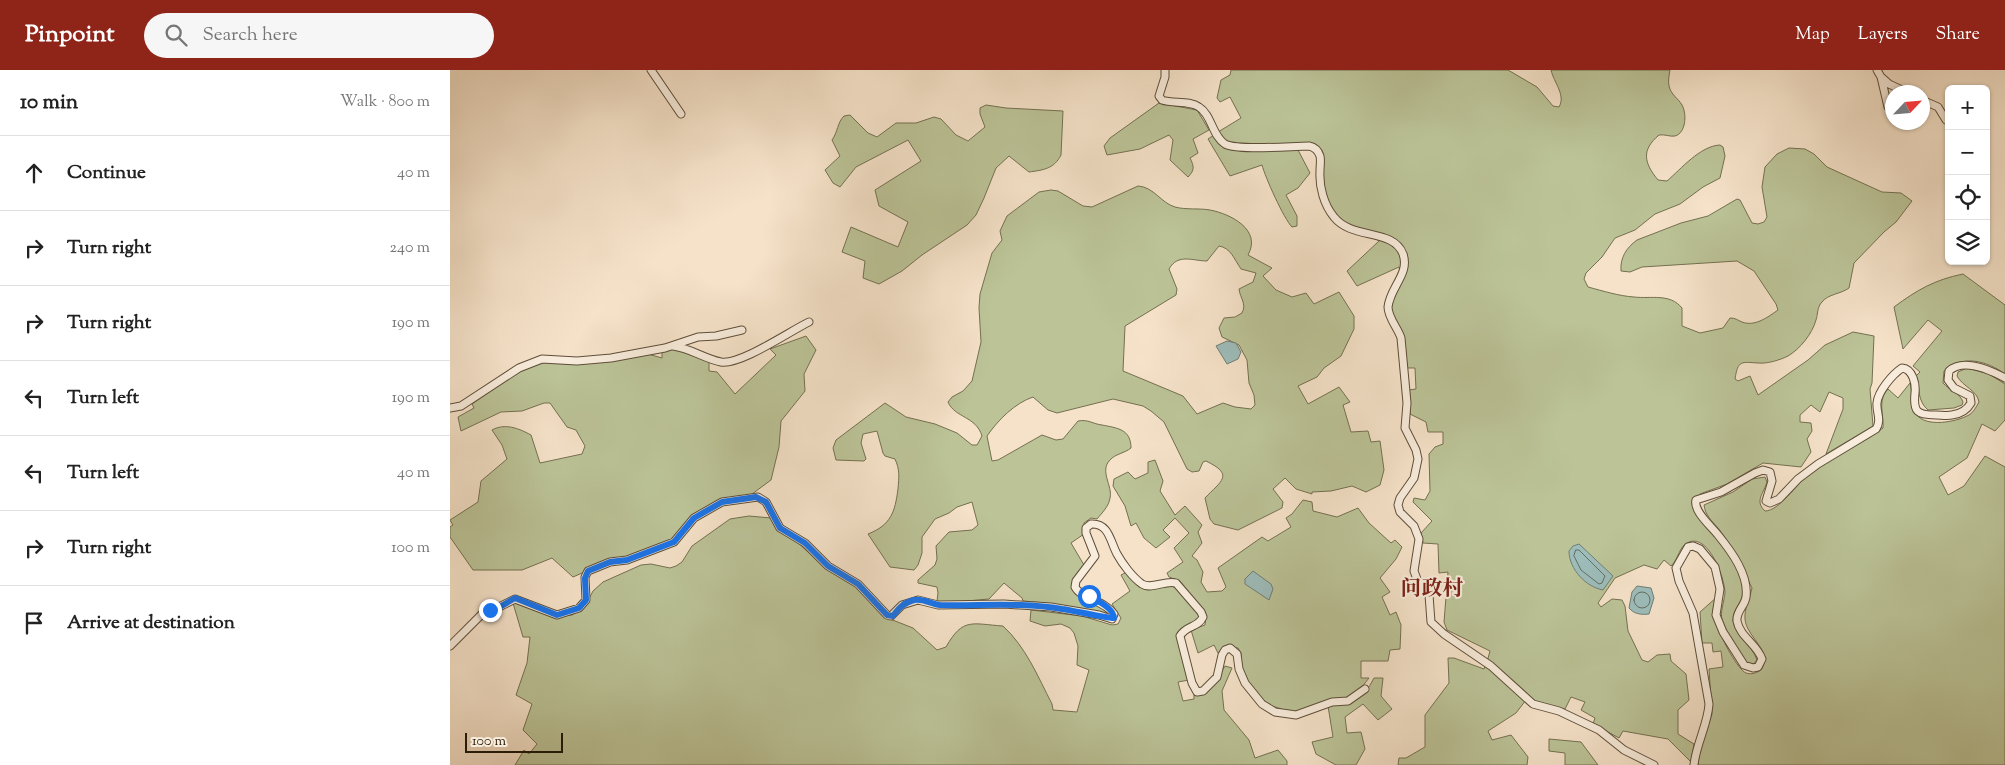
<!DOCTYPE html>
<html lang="en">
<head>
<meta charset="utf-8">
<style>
  :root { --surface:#fff; --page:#f6f6f6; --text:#222; --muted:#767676; --line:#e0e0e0; --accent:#8f2418 }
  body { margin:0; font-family:"Sorts Mill Goudy","Noto Serif SC",serif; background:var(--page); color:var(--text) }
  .controls { position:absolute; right:15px; top:15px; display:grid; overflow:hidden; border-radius:8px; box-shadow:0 1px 4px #0004 }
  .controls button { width:45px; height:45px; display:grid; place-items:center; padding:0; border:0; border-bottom:1px solid var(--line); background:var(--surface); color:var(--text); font:25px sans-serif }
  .compass { position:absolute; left:1435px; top:15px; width:45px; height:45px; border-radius:50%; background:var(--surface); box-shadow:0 1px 4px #0004; rotate:64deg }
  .scale { position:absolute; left:15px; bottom:12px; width:98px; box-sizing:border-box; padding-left:5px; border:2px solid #2c1d09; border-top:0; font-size:14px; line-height:18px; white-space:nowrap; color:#2c1d09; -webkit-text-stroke:4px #f8ecdc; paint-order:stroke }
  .stop { position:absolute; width:15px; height:15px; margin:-11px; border:4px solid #1a73e8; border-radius:50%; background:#fff }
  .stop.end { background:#1a73e8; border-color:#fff; box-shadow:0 1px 5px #0008 }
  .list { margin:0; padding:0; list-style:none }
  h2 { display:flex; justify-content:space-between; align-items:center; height:65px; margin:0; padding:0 20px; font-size:21px }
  h2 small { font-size:16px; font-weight:400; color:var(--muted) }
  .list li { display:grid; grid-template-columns:32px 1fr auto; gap:15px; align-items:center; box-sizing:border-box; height:75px; padding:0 20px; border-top:1px solid var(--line) }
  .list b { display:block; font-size:19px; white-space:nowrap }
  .list em { font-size:16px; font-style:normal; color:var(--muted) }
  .icon { flex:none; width:28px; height:28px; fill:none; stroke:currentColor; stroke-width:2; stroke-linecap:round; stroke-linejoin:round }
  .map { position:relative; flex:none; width:1555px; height:695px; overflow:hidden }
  header { display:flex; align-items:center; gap:30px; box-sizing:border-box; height:70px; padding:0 25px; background:var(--accent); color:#fff }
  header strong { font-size:24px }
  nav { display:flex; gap:28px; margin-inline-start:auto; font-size:18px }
  .search { width:350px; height:45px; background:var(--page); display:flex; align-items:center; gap:12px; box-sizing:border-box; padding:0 18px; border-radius:28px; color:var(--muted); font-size:19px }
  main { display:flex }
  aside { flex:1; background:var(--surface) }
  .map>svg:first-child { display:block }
  .green { fill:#bbc397; stroke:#747050; fill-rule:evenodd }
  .water { fill:#9dbdbb; stroke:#707d74 }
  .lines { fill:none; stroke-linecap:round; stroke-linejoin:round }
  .shore { stroke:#646d62; stroke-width:1 }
  .minor-casing { stroke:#5e4e39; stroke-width:9 }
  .minor { stroke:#f8ecdc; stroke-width:7 }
  .route { stroke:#1a73e8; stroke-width:6 }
  .labels { text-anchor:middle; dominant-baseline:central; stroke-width:4; stroke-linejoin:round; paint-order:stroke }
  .quarter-label { font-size:21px; font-weight:bold; fill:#7a1f14; stroke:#f8ecdc }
</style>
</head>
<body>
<header>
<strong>Pinpoint</strong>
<div class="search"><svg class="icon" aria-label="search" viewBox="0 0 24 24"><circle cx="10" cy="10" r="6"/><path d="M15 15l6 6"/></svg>Search here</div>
<nav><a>Map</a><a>Layers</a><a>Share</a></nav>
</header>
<main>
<aside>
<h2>10 min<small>Walk · 800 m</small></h2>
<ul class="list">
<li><svg class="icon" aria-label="ahead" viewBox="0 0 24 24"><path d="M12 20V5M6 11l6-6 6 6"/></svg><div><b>Continue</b></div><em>40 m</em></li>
<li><svg class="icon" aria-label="right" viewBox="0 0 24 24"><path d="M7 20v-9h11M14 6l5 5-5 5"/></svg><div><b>Turn right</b></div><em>240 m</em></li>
<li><svg class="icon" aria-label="right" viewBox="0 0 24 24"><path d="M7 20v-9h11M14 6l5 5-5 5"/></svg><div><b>Turn right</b></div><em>190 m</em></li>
<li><svg class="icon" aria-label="left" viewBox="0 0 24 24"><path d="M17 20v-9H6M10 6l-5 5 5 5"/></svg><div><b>Turn left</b></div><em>190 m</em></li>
<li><svg class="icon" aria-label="left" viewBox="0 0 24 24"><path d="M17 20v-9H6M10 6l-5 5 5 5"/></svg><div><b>Turn left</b></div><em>40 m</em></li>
<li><svg class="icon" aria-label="right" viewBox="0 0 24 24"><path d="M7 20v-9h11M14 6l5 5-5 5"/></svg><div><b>Turn right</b></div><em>100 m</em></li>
<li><svg class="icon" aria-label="arrive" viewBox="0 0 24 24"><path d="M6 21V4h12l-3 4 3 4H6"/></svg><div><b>Arrive at destination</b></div></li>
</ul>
</aside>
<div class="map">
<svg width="1555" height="695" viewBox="0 0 1555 695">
  <rect width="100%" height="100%" fill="#f5e2c9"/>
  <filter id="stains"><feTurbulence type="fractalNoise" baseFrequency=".004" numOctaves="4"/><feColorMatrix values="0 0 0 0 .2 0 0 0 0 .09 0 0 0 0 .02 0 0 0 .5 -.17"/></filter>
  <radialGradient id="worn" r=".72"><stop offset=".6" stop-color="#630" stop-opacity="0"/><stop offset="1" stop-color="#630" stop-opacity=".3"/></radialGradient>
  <path class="green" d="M781,0H1058L1087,17L1103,36L1109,37C1116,25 1104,13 1101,0H1220C1219,5 1218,11 1219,16C1221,25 1228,28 1232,35C1237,44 1236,63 1225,66C1220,67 1215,64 1209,65C1191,80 1194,93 1208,110L1217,111C1231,99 1250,76 1270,75L1273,77L1275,86L1270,108L1253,117L1230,134L1205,144L1185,160L1165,168L1152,187L1136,203L1134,209L1138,217C1153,221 1169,226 1184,227C1201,229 1220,223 1232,238V256L1250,263L1273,258L1280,248C1286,248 1287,250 1292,252C1305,257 1318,247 1328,240L1326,234L1304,201L1287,191L1192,197L1180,202L1171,201C1170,188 1176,178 1187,170L1231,153L1258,146L1287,129L1290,130L1302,153L1308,154L1314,152L1317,147L1312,117L1315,97L1327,84L1339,78L1355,79L1364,84L1377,97L1432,122L1451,123L1462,131L1446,152L1434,162L1404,193L1399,218C1391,224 1378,224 1372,232C1367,237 1368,244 1366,250C1362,264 1350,279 1338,286C1330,290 1317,294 1308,293C1291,292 1288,290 1285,309L1288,311L1300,306L1308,325L1358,290L1375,275L1403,262L1424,266L1422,313L1420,319L1423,356L1376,384L1393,339V328L1379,322L1370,342L1361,335L1350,345V352L1361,353L1362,361L1357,369L1361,382L1351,397L1313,393L1277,414L1250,424L1242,433C1243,442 1250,448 1256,455C1269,471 1285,487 1291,507C1299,532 1282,535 1283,551C1285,567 1302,574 1307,590L1303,595L1297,594C1288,580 1278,566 1272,550C1270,542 1274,532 1275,523C1275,509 1259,464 1239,472C1229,475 1229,489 1221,496L1214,490L1207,499L1194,495L1165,508L1148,533L1151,537L1162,529L1172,530L1175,536L1178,561L1192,590L1198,592L1207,585L1220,584L1221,591L1236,604L1239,630L1228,640V664L1244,674L1241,692L1218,669L1173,661L1169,668L1143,654L1145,648L1131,640L1135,632L1121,627L1115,639L1092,635L1078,627L1037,592L1040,581L997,560L994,552L998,502L989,503L988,474L973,473L971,463L982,451L963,432L964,428L975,430L980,421L979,384L985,377L993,374V362H978L976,352L960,344L959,320L966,319L965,298H955L954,271L938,248L950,203L949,197L907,216L897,201L929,171C921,163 910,162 901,157C872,143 873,107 869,80L836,74H785L775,72L768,62L791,48L780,27L770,32L767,28L771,10L780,5Z
    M709,33L747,40L759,60L743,69L748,83L740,88C744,96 745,100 738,107L720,90L723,70L719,65L690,79L657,85L654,76L660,68Z
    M536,35L556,38L613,41L611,85C604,99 593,100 579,102L559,86L546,98L534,128L526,145L517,155L472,185L452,201L429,214L413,208L415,191L392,182L401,157L448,177L458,152L429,136L425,120L471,91L458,70L406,97L390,117L383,113L375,100L390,86L382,70C388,62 387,53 394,46L400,45L418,63L427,67L446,53H466L484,47L491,49L506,65L518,71L535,57L530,44V38Z
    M764,65L773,77L782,80L847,78L860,103L848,118L836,125L847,146V156L842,157C834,149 815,107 812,95L780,106L758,69Z
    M688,116C704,117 711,133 725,137C736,140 749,138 760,140C781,144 812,160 798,185L822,198L813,206L826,220L842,227L856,223L864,234L889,222L904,246V259L891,286L874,298L867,307L848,316L858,334L889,317L900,332L893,335L901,362L918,361L921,372L930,371L934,400L930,415L916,422L902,416L881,421L862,422V424L846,419L835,408L823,419L833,432L832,438L788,460L764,454L760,449L755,428C771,411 785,405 756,391L753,392L749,401L742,402L737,399L714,352L701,341L693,336L663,329L607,343L598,340L583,327C565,333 548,350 537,366L542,391L548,390L592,365L606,370L613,369L628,351C638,349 643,354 652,355C667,358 681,359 681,378C675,383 665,384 660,390C649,401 663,416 660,428C659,436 652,443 647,449L641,448L634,453V464L621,473L634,495L623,518L659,543V546L597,533L573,531L572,528L554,513L539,529L494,533L487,531L488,523L487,517L468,513V510L485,495L487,489L486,476L499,462L522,460L528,455L522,432L507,437L499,443L485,449L472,467V483L468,495L464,500L440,497L418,464C441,455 445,442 448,419C449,407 450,400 445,389L435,386L433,383L427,361L413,364L411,373L416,389L414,391L386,390L383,378L386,370L435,333L456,347L485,354L507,363L522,375H527L532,366C526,346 505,348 498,332L502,327L513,321L522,311L531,272L529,238L530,224L542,183L552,170L550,161L557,146L589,122L601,120L608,121L633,136L642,137ZM769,176C781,178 784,189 791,199L806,203L803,212L789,219C790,228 797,234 792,243L785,247L774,248L769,258L772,267L789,275L797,290L799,313L804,325L805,335L801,339L785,337L773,333L747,344L733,326L673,301L675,256L726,225L727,219L719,199C728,183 743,191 757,191Z
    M1513,204L1555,235V304C1537,291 1513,284 1494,301L1493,313C1499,320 1510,323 1513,332L1512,335L1504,338L1478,340C1468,332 1469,318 1466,306L1470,302L1463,296L1492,261L1478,250L1453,279L1444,237C1467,220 1484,210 1513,204Z
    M356,266L366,280L354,304L355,321L331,351L329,377L321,410L298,427L274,429L239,449L225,468L178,488L159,491L123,507L102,488L72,500H23L0,467V457L3,455L0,450L28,432L31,411L57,389L52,375L42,360C55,353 68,358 81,365L90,393L132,384L135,376L126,360L117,357L100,333H94L72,341L51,342L11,361L8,347L24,338L22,334L68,302L96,291L198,284L212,288V281L223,278L259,290V301L267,302L285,324L326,285L320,279Z
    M1517,298L1539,304L1555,314V350L1545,361L1532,354L1517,388L1489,407L1498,425L1514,416L1535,386L1555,397V695H1248L1250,678L1262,644L1259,599L1273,597L1271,581L1263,582L1262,573H1252L1250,542L1267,527C1267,537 1266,549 1269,559C1271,568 1288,600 1296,603C1302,605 1306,603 1311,600C1324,581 1296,567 1295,549C1294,539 1300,528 1302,518C1292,498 1283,476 1268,458C1262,451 1255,445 1254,435L1283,422L1302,409L1315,407L1317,412C1314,423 1304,431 1315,441C1329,441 1347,414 1358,405C1380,385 1411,376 1433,358C1434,344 1427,331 1438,319L1448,328L1460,313C1463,322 1460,337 1466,344C1476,358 1506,352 1519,345C1524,342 1526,337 1529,332C1527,320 1513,317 1507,306L1508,302Z
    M705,390L713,411L710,421L725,445L735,436L752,455L748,462L752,473L742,486L747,490L753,502L751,512L757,522L772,521L776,517L768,498L812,467L818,471L841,457L836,448L842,444L853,430L862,432L863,441L887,447L908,438L919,453L941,473L945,470L952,477L946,489L930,508L940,522L932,527L940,545L946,542L951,555L950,579L940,580L938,591H911V608H919L907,623L898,630L844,643L819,635L801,617L792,599L791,583L788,578L777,576L768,583L764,575L748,583L741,560L755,555L756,547L754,541L730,511L719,507L717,503L733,492L724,478L739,463L725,448L713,460L720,467L706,478L694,468L686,453L681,456L675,436L663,416L664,409L678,402L685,409L698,403V392Z
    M299,446L321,448L370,493L408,517L435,547L463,558L487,580L496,577C513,547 522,554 553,556C576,577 588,607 602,634L603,640L627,642L639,600L627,595L628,576L624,563L620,558L611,554L595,556L580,551L581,540L632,546L662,555L668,554L671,548L662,534L680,521L671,505L677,502L697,520L721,516L726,518L750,546C746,555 734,553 729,562L739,610L728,612L733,631L744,629V623L748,625L766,611L775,596L782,598L772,621L774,640L799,670L805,688L828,680L837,691V695H65L74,680L79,684L87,674L73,660L82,634L66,625L77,593L80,567H73L63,533L66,532L103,547L122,545L134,538L143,521L153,512L191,495L201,494L220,498L226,496L232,492L242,476L280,449Z
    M998,588H1004L1034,599L1036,594L1076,630L1066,643L1038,661L1042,670L1061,665L1078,687L1077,695H948L949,688H956L975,677V645L999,613Z
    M924,608H933L931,626L942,639L928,650L913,634L895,647L897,663L911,662L915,679L906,695H886L866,684L862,672L883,667L878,636C902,634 912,631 924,608Z
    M1099,669L1131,672L1148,695H1115V683L1099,681Z"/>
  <path class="water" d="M777,271L786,273L791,282L788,289L777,294L766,276Z
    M1129,474L1163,506L1153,520C1136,517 1119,499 1119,481L1123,476Z
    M803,501L821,514L823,519L819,530L795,514V509Z
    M1187,516L1201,518L1204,528L1199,544C1191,545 1184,544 1179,538L1182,522Z"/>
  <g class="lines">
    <path class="shore" d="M1126,480H1129L1155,506L1152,513L1149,514L1131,500L1124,486Z
      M1184 530a8 8 0 1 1 16 0a8 8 0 1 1-16 0Z"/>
    <defs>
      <path id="minor" d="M201,0L231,44
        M715,0V7L709,26L712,30C723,34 739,30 749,37C762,45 762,66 775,74C787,81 842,76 859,76C864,77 868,80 870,86C871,90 870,96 870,101C869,117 874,135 884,147C902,170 943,158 953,184C960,204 940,217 938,237C938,248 948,258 951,268L957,333L955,358L966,380L968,389L964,408L950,428L948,435L950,442L964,456L969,469L964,501L968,512L979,525L981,552L994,564L1041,596L1083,634L1109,641L1149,660L1174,680L1204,695
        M1427,0L1431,7L1438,37
        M1431,7L1439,14L1456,22
        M1472,30L1488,37L1496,50
        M223,276C240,278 255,289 271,292C291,295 340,261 359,252
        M0,338L11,336L69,298L92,289L127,291L161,288L215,278L248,267L266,266L292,260
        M0,576L35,541L47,538L65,529L107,545L129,538L136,530L135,507L138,501L160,492L177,490L224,472L244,448L272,432L308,427L316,432L330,458L355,473L378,496L408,514L437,545L441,546L452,535L468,530L488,535L554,534L601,537L649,545L662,549L664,544C654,530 631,529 625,517L626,511L645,486L636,463V458L641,454C659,453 660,471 667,484C672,493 682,507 692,514C701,520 715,510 726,513L751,542L753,547C748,558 736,555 730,566L742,613L747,622L753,621L767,607L772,585L775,580L780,578L787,584L789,599L795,613L812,634L825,642L846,645L882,632L898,631L915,619
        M1244,695C1246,674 1258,654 1259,634L1243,543L1229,511L1226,498L1238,477L1243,476L1250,479L1265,497L1270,519L1266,545L1273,562L1294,595L1303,598L1308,597L1312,589C1307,574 1290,567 1287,551C1286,541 1295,536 1296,527C1299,505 1281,481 1268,465C1261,456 1243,441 1246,430L1271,422L1305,403L1313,400L1320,402L1322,411L1316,431L1320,433L1329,429L1348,409L1368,394L1426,359C1432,350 1426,342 1427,333C1428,321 1443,304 1452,298C1463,299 1466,314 1465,323C1463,342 1467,345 1486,345C1491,345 1497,346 1502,345C1510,344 1517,340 1521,333L1520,326L1504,318L1498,310L1499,301C1513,288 1540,300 1555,308"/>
    </defs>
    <use href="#minor" class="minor-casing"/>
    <use href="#minor" class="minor"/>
  </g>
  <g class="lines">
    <path class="route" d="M40,540L48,538L65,528L107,545L129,538L136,530L135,508L138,501L160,492L177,490L224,472L244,448L272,432L306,427L316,432L330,458L355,473L378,496L408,514L437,545L443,546C449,538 453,533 464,530C473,528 481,534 490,535C531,536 571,532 612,539C620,540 661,549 664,548C663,537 648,532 639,526"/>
  </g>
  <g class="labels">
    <g class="quarter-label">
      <text x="982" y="520">问政村</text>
    </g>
  </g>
  <rect width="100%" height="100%" filter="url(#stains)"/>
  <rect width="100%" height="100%" fill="url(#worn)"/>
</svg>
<div class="controls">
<button>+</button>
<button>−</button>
<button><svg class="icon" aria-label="locate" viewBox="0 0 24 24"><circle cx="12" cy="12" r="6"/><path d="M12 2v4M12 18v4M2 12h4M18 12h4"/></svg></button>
<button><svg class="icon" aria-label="layers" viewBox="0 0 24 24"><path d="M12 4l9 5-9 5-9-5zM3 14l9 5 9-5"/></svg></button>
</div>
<svg class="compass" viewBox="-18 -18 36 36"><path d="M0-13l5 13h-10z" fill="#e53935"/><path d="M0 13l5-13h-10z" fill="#767676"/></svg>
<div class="scale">100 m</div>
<div class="stop" style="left:639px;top:526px"></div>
<div class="stop end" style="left:40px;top:540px"></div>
</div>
</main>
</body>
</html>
